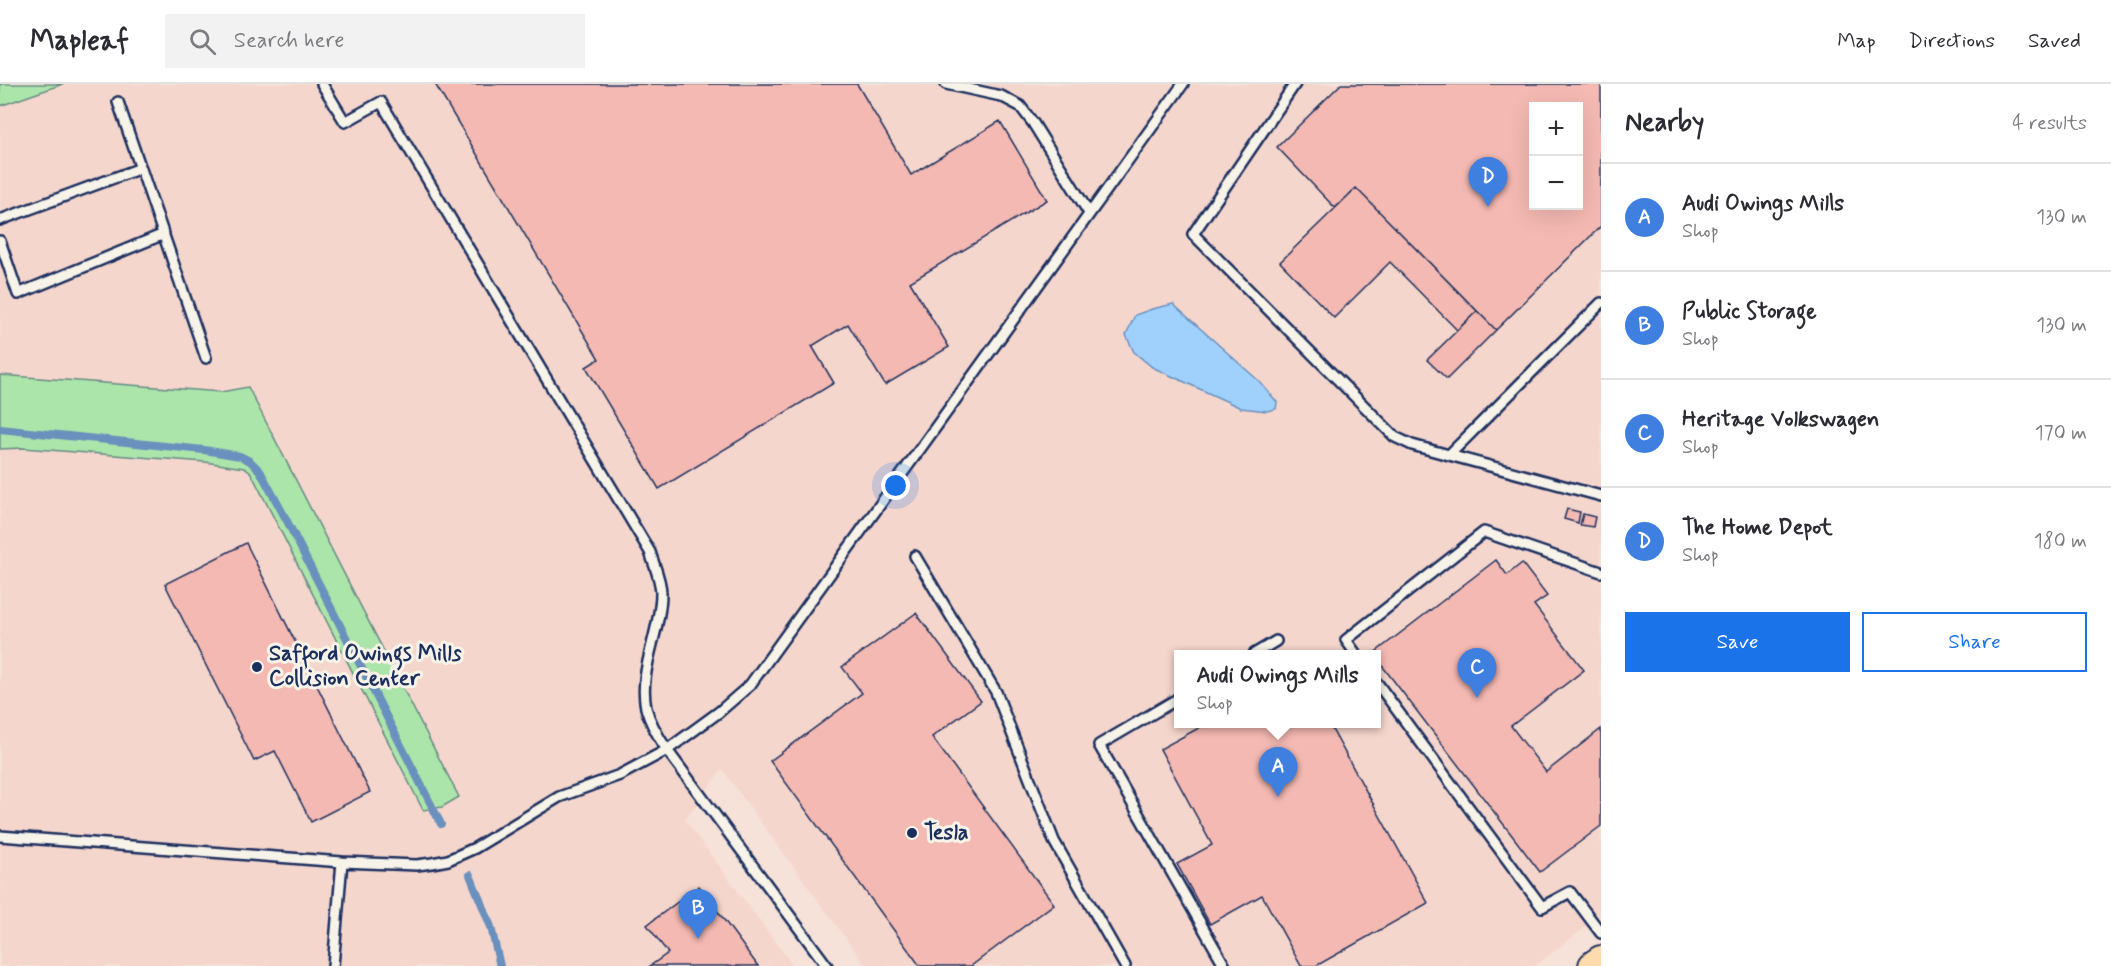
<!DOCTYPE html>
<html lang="en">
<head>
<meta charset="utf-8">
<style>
  :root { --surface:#fff; --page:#f2f2f3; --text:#2b2b33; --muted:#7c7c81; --line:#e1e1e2; --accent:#1a73e8 }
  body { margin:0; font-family:Mynerve,sans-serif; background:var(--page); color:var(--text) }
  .controls { position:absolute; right:18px; top:18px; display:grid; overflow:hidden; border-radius:0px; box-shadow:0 6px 24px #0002 }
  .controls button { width:54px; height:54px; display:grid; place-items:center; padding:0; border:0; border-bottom:2px solid var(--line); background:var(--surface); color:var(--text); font:30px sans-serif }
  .you { position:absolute; left:896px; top:402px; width:21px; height:21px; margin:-15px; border:4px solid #fff; border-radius:50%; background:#1a73e8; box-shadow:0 0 0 9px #1a73e833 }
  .badge { display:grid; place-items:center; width:39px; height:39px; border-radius:50%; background:var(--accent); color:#fff; font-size:20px; font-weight:700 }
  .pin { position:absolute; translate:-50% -50px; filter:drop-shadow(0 2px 3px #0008) }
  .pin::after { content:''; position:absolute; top:32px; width:21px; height:18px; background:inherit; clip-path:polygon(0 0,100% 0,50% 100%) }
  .popup { position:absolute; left:1174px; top:566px; width:207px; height:78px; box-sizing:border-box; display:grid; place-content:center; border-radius:0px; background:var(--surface); filter:drop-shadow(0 2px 4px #0005); font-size:20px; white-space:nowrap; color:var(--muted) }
  .popup b { font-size:22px; color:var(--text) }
  .popup::after { content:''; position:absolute; left:50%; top:100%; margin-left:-12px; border:12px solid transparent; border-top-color:var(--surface) }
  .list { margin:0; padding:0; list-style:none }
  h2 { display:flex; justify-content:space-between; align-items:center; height:78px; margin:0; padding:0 24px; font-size:26px }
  h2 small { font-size:20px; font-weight:400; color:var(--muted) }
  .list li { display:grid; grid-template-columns:39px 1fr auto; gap:18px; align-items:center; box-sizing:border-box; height:108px; padding:0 24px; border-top:2px solid var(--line) }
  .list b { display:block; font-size:22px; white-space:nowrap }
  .list p { margin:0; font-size:20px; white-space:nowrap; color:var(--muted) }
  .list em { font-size:20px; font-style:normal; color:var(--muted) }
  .actions { display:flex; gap:12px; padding:18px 24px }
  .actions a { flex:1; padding:14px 0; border:2px solid var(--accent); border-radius:0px; text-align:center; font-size:21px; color:var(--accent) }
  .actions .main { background:var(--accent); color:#fff }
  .icon { flex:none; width:33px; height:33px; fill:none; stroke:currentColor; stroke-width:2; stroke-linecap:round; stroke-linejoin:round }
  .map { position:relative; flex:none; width:1601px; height:882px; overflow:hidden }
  header { display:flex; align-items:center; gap:36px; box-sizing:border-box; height:84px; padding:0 30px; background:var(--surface); border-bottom:2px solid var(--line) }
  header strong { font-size:28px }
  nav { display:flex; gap:33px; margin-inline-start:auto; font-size:21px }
  .search { width:420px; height:54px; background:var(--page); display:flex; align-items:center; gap:15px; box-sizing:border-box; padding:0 21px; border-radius:0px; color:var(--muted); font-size:22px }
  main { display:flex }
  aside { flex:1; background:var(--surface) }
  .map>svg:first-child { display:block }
  .built { fill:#f5d6cd; fill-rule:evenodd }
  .green { fill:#ace5aa; stroke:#648a84; stroke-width:1.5 }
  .water { fill:#a0d1fd; stroke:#6b90bd; stroke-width:1.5 }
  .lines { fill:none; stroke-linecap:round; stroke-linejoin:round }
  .stream { stroke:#6b90bd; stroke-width:8 }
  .building { fill:#f4b9b2; stroke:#1b2f5e; stroke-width:1.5; fill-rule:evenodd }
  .lane-casing { stroke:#1b2f5e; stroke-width:14 }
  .primary-casing { stroke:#1b2f5e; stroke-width:34 }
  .lane { stroke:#f7f3e8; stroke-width:9 }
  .primary { stroke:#fedbac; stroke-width:30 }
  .poi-dot { fill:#1b2f5e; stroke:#f7f3e8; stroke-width:2 }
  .labels { text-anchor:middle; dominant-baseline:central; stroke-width:6; stroke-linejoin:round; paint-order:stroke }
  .poi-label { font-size:22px; font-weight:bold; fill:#1b2f5e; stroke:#f7f3e8; text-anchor:start }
</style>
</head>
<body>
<header>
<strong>Mapleaf</strong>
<div class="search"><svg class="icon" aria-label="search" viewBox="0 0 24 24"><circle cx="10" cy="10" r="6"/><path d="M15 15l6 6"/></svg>Search here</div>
<nav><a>Map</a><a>Directions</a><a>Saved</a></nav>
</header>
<main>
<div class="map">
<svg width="1601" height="882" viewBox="0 0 1601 882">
  <rect width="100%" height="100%" fill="#f6e2d8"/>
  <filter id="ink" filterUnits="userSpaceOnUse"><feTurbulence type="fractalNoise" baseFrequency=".0167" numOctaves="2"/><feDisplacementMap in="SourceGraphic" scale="12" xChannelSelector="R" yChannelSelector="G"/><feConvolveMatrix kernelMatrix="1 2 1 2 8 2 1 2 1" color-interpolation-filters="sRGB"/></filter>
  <g filter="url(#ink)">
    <path class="built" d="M0,0H1601V831L1535,882H866L722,685L685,736L793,882H0ZM1534,22H1578V122H1534ZM1179,570H1377V640H1179Z"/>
    <path class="green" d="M0,0H63L0,22Z
      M0,291L221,308L248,303L459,713L442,723L423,726L251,389L244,384L205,378L23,364L0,365Z"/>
    <path class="water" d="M1173,220L1260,298L1277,318L1276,325L1267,327L1241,324L1152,283L1134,268L1126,251L1135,231L1152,225Z"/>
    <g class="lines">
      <path class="stream" d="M0,345L204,366L240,372L250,377L260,387L286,435L441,740
        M470,791L491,843L500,882"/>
    </g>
    <path class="building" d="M435,0H857L911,91L1000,37L1047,116L910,198L949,263L885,301L848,240L812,262L834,299L659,405L586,283L599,275Z
      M1341,0H1601V142L1496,246L1356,104L1335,124L1277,63ZM1534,22H1578V122H1534Z
      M1356,104L1477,227L1457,246L1390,178L1334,234L1280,178Z
      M1477,227L1496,246L1447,295L1427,276Z
      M1567,425L1580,428L1578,439L1564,435Z
      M1583,430L1595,433L1593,443L1580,441Z
      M246,459L370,708L311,738L275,667L254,677L165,500Z
      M1496,476L1507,491L1522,479L1547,512L1534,521L1584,586L1511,642L1546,688L1601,645V742L1540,788L1377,575V570H1373Z
      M916,529L981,617L932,653L1054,820L971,882H920L770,677L862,609L842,583Z
      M1206,640H1329L1428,819L1316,882H1301L1262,811L1210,840L1177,780L1212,761L1160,665Z
      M699,802L758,882H650L668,869L647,841Z"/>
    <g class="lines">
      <defs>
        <path id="lane" d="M322,0L345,38L381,18L650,468C654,481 661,496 661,509C661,547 638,586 646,624C650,639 659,654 667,666L827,882
          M946,0L1001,12L1020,22L1033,39L1089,129
          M1295,0L1193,150L1395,353L1412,361L1449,371
          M118,18L206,274
          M0,136L141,84
          M0,157L18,210L164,150
          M1601,219L1449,371L1601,412
          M915,472L996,608L1054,757L1125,882
          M1254,570L1276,557
          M1356,570L1346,556L1484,448L1601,488
          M1377,599L1542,823L1570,808L1601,849
          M1179,614L1099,661L1225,882
          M0,752L342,778L417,781L432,779L448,776L475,764L559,713L620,691L667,666L719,628L750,601L1183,0
          M333,882L342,778"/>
        <path id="primary" d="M1594,882L1601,877"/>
      </defs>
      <use href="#lane" class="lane-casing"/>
      <use href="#primary" class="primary-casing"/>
      <use href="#lane" class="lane"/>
      <use href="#primary" class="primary"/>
    </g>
  </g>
  <g class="poi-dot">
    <circle cx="257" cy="583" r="6"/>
    <circle cx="912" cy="749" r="6"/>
  </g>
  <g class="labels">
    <g class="poi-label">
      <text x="269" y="570">Safford Owings Mills<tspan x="269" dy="25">Collision Center</tspan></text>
      <text x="924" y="749">Tesla</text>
    </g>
  </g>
</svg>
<div class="controls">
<button>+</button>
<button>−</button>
</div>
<div class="you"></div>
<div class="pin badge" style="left:1278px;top:713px;background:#3f7fe0">A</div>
<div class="popup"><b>Audi Owings Mills</b>Shop</div>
<div class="pin badge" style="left:698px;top:855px;background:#3f7fe0">B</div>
<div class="pin badge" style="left:1477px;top:614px;background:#3f7fe0">C</div>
<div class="pin badge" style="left:1488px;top:123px;background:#3f7fe0">D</div>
</div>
<aside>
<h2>Nearby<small>4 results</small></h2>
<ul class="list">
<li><span class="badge" style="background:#3f7fe0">A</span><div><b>Audi Owings Mills</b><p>Shop</p></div><em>130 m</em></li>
<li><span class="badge" style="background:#3f7fe0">B</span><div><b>Public Storage</b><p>Shop</p></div><em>130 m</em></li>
<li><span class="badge" style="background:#3f7fe0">C</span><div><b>Heritage Volkswagen</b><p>Shop</p></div><em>170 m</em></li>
<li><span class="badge" style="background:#3f7fe0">D</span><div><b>The Home Depot</b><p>Shop</p></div><em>180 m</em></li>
</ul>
<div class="actions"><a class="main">Save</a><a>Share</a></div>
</aside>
</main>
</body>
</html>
